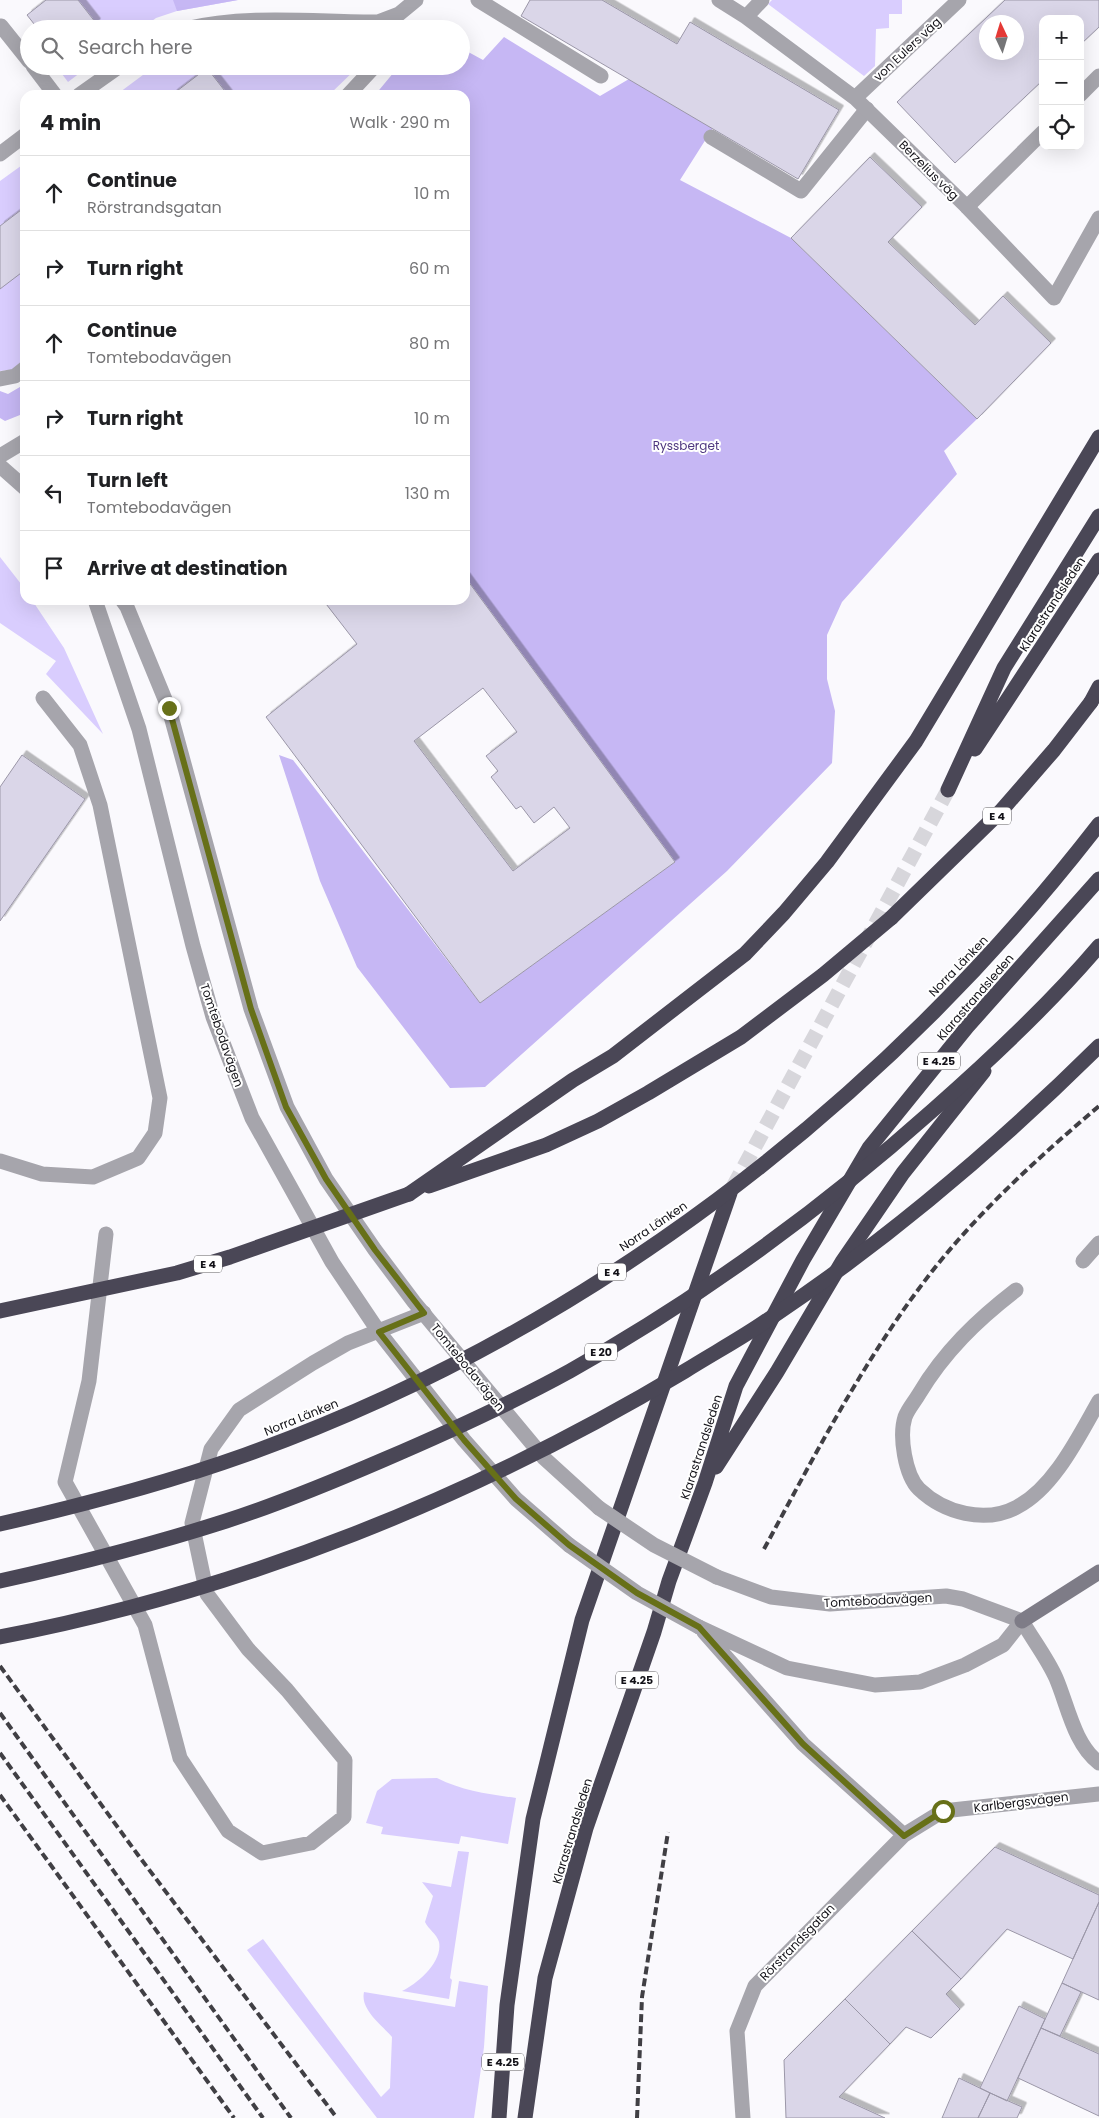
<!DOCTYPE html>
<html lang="en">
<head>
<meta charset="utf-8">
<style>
  :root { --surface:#fff; --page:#f6f6f6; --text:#202124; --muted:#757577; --line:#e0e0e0 }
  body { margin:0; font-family:Poppins,sans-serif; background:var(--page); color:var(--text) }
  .controls { position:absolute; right:15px; top:15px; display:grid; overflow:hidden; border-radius:10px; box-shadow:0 5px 20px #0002 }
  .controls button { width:45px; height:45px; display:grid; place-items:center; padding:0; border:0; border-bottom:1px solid var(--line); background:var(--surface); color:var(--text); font:25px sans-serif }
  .compass { position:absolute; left:979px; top:15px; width:45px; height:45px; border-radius:50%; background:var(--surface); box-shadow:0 5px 20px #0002; rotate:356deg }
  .stop { position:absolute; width:15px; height:15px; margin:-11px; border:4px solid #677018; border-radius:50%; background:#fff }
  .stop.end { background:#677018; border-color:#fff; box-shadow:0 1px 5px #0008 }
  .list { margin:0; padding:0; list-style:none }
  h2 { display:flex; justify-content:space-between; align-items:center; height:65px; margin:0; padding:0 20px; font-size:21px }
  h2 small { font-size:16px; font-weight:400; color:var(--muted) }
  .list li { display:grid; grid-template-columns:32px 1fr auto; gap:15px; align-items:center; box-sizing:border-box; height:75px; padding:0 20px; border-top:1px solid var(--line) }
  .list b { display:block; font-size:19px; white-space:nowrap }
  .list p { margin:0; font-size:16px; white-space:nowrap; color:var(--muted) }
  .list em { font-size:16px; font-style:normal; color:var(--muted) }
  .icon { flex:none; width:28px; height:28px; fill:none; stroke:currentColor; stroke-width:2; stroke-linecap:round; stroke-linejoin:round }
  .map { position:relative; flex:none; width:1099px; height:2118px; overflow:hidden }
  .search { position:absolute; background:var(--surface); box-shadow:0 5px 20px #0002; left:20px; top:20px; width:450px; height:55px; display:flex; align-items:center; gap:12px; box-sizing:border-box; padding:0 18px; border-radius:28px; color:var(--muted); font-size:19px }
  .panel { position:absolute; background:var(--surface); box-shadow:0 5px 20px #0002; left:20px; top:90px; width:450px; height:515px; border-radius:15px }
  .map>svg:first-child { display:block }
  .green { fill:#d9cdfe }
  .forest { fill:#c6b7f4 }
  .building { fill:#dad6e8; stroke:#9b97a8; fill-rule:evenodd; filter:url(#shadow) }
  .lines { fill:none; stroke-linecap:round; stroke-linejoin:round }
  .highway-tunnel { stroke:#d7d6db; stroke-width:15; stroke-dasharray:15 8; stroke-linecap:butt }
  .lane { stroke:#a6a5ac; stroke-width:15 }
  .street { stroke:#a6a5ac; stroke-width:15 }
  .secondary { stroke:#7e7c87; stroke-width:15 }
  .highway { stroke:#4a4756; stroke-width:15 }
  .rail { stroke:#403f44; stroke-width:4; stroke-dasharray:8 4; stroke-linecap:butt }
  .street-bridge { stroke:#a6a5ac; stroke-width:15 }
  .highway-bridge { stroke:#4a4756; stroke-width:15 }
  .route { stroke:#677018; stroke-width:6 }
  .labels { text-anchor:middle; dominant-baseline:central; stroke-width:4; stroke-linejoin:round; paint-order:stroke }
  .shield { fill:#fff; stroke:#5a595d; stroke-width:1 }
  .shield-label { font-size:11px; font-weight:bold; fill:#131218 }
  .street-label { font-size:12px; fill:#131218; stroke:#fff }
  .park-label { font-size:12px; fill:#4e377f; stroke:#fff }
</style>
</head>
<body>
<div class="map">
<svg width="1099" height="2118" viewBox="0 0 1099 2118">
  <defs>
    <filter id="shadow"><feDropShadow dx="4.5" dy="-4.5" stdDeviation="0" flood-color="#0004"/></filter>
  </defs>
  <rect width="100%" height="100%" fill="#faf9fd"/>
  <path class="green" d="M78,0H238L177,11L156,18L141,29H89L96,23Z
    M772,0H902V14H889V28L876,29L875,66L864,76L768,4Z
    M56,66H89L68,82Z
    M155,66H359L329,95H116Z
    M25,163V359L12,370L0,371V181Z
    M0,557L25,589V600H32L64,648L103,734L46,674L56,661L0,623Z
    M437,1778C463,1791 488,1794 516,1798L508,1844L461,1836L459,1844L381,1834L383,1827L366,1823L377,1791L392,1779Z
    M458,1851L469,1852L450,1978L452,1980L449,1999L402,1991C417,1984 443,1962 439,1942C437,1934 428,1929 425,1922L433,1896L422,1882L451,1887Z
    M263,1939L381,2097L390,2088L392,2037C382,2025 360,2010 364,1992L455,2007L459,1981L488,1986L484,2047L474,2118H377L247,1950Z"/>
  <path class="forest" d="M173,0H238L177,11Z
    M504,37L600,96L629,79L713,128L680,180L791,238L977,419L944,451L957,474L842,602L827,635V679L835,711L832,763L727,871L485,1087L450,1088L357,967L320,881L279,755L293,760L480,1003L675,862L465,577V95H375L399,66H461V48L483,60Z
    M25,384V413L5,421L0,418V391L8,394Z"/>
  <path class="building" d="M46,0H78L96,23L89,29H38L27,15Z
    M530,0H602L677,44L690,22L839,110L798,179L521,16Z
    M1005,0H1099V27L1080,45V19H1043V80L955,163L897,102ZM986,22H1016V52H986Z
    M207,68L228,95H172L173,94Z
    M870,157L922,207L888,242L975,325L1003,296L1051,343L977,419L791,238Z
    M25,207V270L0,289V226Z
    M465,577L675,862L480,1003L266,717L357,644L323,600H465ZM483,688L517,732L486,756L498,771L491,777L516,809L521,806L534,823L554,807L570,828L513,871L414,741Z
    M22,755L85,799L0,921V787Z
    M995,1847L1099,1895V1902L1073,1959L1007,1929L961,1979L912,1931Z
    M1099,1902V2000L1062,1983Z
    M912,1931L961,1979L946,1994L960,2009L931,2038L906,2027L890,2044L845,1999Z
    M1062,1983L1081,1992L1060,2036L1041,2028Z
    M845,1999L890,2044L839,2097L885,2118H786L784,2060Z
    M1019,2006L1045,2019L1007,2101L980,2088Z
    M1041,2028L1099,2054V2116L1018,2078Z
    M959,2078L990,2093L978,2118H942Z
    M990,2093L1022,2107L1017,2118H978Z"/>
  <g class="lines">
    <path class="highway-tunnel" d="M733,1187L948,790"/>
    <path class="lane" d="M478,0L601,76
      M1,26L29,61
      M33,66L55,95
      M348,95L375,66
      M1080,95L1099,76
      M711,137L801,191L867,109
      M967,207L1043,132
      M0,379L15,376L25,368
      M0,456L25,441
      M0,1161L42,1174L93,1177L138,1158L155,1133L160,1098L100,805L80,745L43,698
      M106,1234L89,1381L65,1482L145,1625L180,1758L228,1831L262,1853L311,1843L344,1817L345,1760L287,1690L248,1649L207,1594L192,1523L211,1449L239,1410L313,1363L348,1343L424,1313
      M1083,1261L1099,1243
      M1016,1290C977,1320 944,1352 919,1394C915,1401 908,1409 905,1417C899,1436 905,1475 919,1489C944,1513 985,1524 1017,1507C1054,1488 1079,1436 1099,1401"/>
    <path class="street" d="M719,0L746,17L855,98L967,207L1054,298L1099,218
      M746,17L762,0
      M185,29C247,14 314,22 378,22L399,14L416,0
      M79,95L120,66
      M855,98L959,0
      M0,154L25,135
      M0,466L25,488
      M95,600L139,729L193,946L213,1017L252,1118L332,1262L379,1332L464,1440L516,1499L569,1545
      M122,600L127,607L169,709L251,1009L287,1107L326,1179L375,1250L414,1302L544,1458L599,1508
      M717,1577L771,1597L830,1604L946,1596L963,1599L1022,1621
      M1022,1621C1033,1640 1047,1658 1056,1678C1068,1706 1074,1744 1099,1763
      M699,1627L787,1668L875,1685L920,1682L965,1665L1003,1645L1022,1621
      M704,1632L803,1744L904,1835
      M743,2118L737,2031L755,1986L904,1835L943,1811L1099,1794"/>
    <path class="secondary" d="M1022,1621L1099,1572"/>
    <path class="highway" d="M1091,702L1099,687
      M975,749L1099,560
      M948,790L1004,668L1099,516
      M429,1186L546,1145L598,1121L648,1093L741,1037L823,975L891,918
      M409,1194L573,1080L613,1056L745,954L784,913L827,862L916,741L1099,437
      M716,1467L777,1372L842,1262L875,1214L903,1173L984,1071
      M499,2118L507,2005L533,1819L582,1620L730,1193
      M525,2118L545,1978L586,1828L654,1632L669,1581L705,1483L736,1386L803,1260L869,1148L967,1027L1099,879"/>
    <path class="rail" d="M764,1549C815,1455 864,1359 930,1274C979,1211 1039,1157 1099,1106
      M0,1666L138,1855L337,2118
      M0,1713L291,2118
      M0,1753L263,2118
      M0,1795L234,2118
      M637,2118L642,1997L668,1832"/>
    <path class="street-bridge" d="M599,1508L654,1545L717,1577
      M569,1545L637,1593L699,1627"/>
    <path class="highway-bridge" d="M891,918L1001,811L1054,750L1091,702
      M0,1311L177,1273L230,1257L409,1194
      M0,1524C83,1505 164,1484 245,1455C583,1334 880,1107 1099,824
      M0,1581C76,1564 151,1545 226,1521C279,1504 332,1482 383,1460C446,1433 510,1404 570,1371C700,1298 822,1209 933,1110C991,1059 1049,1005 1099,946
      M0,1637C241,1591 475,1497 685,1371C712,1354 740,1339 766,1321C886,1241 997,1147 1099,1046"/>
  </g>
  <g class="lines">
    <path class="route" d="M169,708L251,1009L286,1107L326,1179L375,1250L424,1313L379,1332L464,1440L516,1499L569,1545L637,1593L699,1627L803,1744L904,1836L943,1811"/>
  </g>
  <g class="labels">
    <g class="shield">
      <rect x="983" y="807.5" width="28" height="17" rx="4"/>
      <rect x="918" y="1052.5" width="42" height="17" rx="4"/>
      <rect x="194" y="1255.5" width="28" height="17" rx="4"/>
      <rect x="598" y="1263.5" width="28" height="17" rx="4"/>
      <rect x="585" y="1343.5" width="32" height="17" rx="4"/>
      <rect x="616" y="1671.5" width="42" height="17" rx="4"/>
      <rect x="482" y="2053.5" width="42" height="17" rx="4"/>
    </g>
    <g class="shield-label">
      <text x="997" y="816">E 4</text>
      <text x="939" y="1061">E 4.25</text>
      <text x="208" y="1264">E 4</text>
      <text x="612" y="1272">E 4</text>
      <text x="601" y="1352">E 20</text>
      <text x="637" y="1680">E 4.25</text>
      <text x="503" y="2062">E 4.25</text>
    </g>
    <g class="street-label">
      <text transform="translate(907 49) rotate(-43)">von Eulers väg</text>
      <text transform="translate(929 170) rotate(45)">Berzelius väg</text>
      <text transform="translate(1052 604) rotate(-57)">Klarastrandsleden</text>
      <text transform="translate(958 966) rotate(-46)">Norra Länken</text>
      <text transform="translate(975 997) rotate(-49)">Klarastrandsleden</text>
      <text transform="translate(222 1035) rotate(71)">Tomtebodavägen</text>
      <text transform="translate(653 1226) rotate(-34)">Norra Länken</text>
      <text transform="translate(468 1367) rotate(51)">Tomtebodavägen</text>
      <text transform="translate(301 1417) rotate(-22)">Norra Länken</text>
      <text transform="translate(701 1447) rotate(-72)">Klarastrandsleden</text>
      <text transform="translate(878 1600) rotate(-3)">Tomtebodavägen</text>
      <text transform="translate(1021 1802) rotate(-7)">Karlbergsvägen</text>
      <text transform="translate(572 1831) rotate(-73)">Klarastrandsleden</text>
      <text transform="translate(797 1942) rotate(-46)">Rörstrandsgatan</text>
    </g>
    <g class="park-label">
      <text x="686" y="445">Ryssberget</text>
    </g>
  </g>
</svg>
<div class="controls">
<button>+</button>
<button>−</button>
<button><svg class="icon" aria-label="locate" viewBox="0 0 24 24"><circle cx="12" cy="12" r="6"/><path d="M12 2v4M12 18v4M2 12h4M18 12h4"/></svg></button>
</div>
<svg class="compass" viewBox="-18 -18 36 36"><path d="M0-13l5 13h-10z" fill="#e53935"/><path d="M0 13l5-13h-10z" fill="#757577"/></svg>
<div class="stop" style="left:943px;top:1811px"></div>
<div class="stop end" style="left:169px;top:708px"></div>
<div class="search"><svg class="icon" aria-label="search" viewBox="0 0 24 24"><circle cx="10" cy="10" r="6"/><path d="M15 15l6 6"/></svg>Search here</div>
<section class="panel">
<h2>4 min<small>Walk · 290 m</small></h2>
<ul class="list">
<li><svg class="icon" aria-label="ahead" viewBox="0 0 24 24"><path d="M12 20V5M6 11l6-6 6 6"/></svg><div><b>Continue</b><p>Rörstrandsgatan</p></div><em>10 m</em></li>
<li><svg class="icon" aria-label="right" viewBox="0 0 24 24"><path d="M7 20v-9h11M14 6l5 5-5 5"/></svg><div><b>Turn right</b></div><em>60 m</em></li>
<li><svg class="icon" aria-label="ahead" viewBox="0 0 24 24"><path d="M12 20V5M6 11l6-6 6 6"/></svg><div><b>Continue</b><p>Tomtebodavägen</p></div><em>80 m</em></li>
<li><svg class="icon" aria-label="right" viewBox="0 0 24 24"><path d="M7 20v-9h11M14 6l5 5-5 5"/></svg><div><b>Turn right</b></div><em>10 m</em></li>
<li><svg class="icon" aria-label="left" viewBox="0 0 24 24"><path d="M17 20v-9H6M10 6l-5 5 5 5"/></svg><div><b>Turn left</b><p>Tomtebodavägen</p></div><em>130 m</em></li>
<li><svg class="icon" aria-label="arrive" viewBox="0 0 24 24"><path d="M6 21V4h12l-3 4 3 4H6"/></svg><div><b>Arrive at destination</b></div></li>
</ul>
</section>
</div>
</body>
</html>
